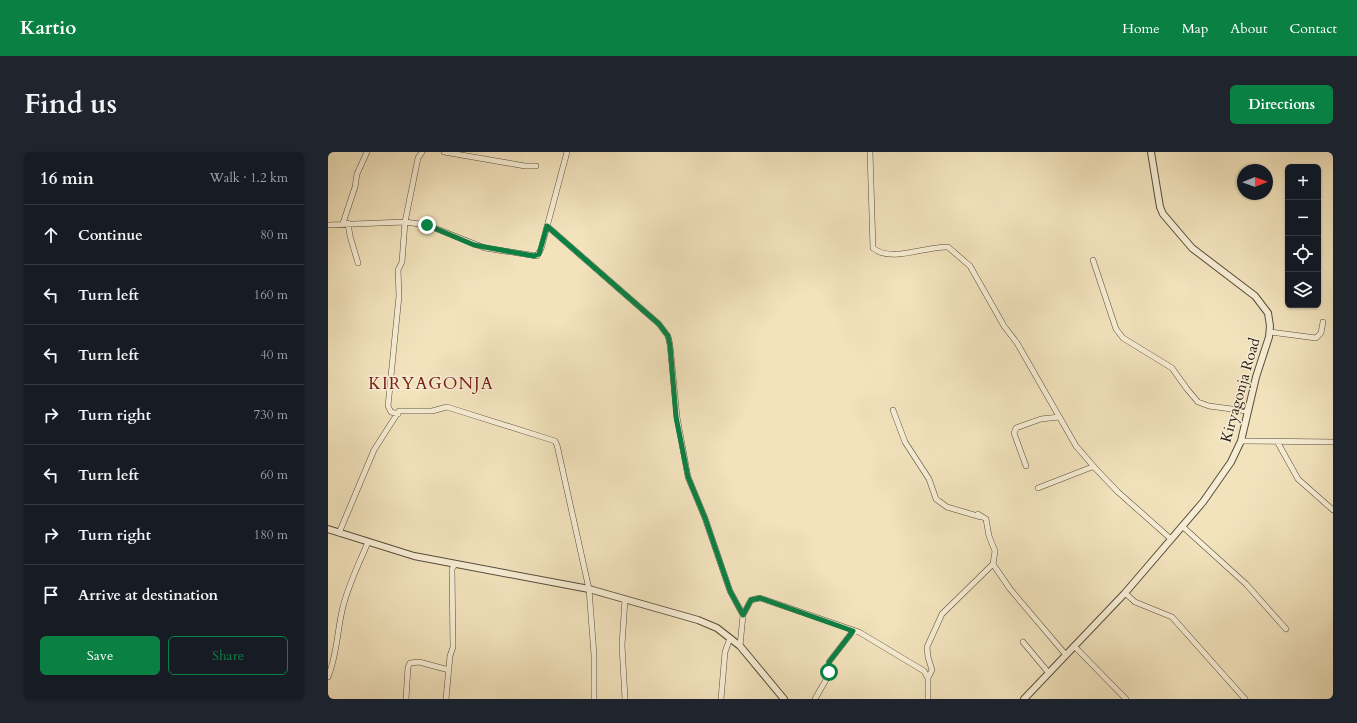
<!DOCTYPE html>
<html lang="en">
<head>
<meta charset="utf-8">
<style>
  :root { --surface:#171b24; --page:#20242c; --text:#f1f3f6; --muted:#9ea1a6; --line:#363941; --accent:#0b8043 }
  body { margin:0; font-family:Cardo,serif; background:var(--page); color:var(--text) }
  .controls { position:absolute; right:12px; top:12px; display:grid; overflow:hidden; border-radius:6px; box-shadow:0 1px 3px #0004 }
  .controls button { width:36px; height:36px; display:grid; place-items:center; padding:0; border:0; border-bottom:1px solid var(--line); background:var(--surface); color:var(--text); font:20px sans-serif }
  .compass { position:absolute; left:909px; top:12px; width:36px; height:36px; border-radius:50%; background:var(--surface); box-shadow:0 1px 3px #0004; rotate:89deg }
  .stop { position:absolute; width:12px; height:12px; margin:-9px; border:3px solid #0b8043; border-radius:50%; background:#fff }
  .stop.end { background:#0b8043; border-color:#fff; box-shadow:0 1px 4px #0008 }
  .list { margin:0; padding:0; list-style:none }
  h2 { display:flex; justify-content:space-between; align-items:center; height:52px; margin:0; padding:0 16px; font-size:17px }
  h2 small { font-size:13px; font-weight:400; color:var(--muted) }
  .list li { display:grid; grid-template-columns:26px 1fr auto; gap:12px; align-items:center; box-sizing:border-box; height:60px; padding:0 16px; border-top:1px solid var(--line) }
  .list b { display:block; font-size:15px; white-space:nowrap }
  .list em { font-size:13px; font-style:normal; color:var(--muted) }
  .actions { display:flex; gap:8px; padding:12px 16px }
  .actions a { flex:1; padding:9px 0; border:1px solid var(--accent); border-radius:6px; text-align:center; font-size:14px; color:var(--accent) }
  .actions .main { background:var(--accent); color:#fff }
  .icon { flex:none; width:22px; height:22px; fill:none; stroke:currentColor; stroke-width:2; stroke-linecap:round; stroke-linejoin:round }
  .map { position:relative; flex:none; width:1005px; height:547px; overflow:hidden; border-radius:6px }
  header { display:flex; align-items:center; gap:24px; box-sizing:border-box; height:56px; padding:0 20px; background:var(--accent); color:#fff }
  header strong { font-size:19px }
  nav { display:flex; gap:22px; margin-inline-start:auto; font-size:14px }
  .intro { display:flex; align-items:center; justify-content:space-between; box-sizing:border-box; height:96px; padding:0 24px }
  h1 { margin:0; font-size:28px }
  .button { padding:10px 18px; border-radius:6px; background:var(--accent); color:#fff; font-size:14px; font-weight:700 }
  main { display:flex; gap:24px; padding:0 24px }
  aside { flex:1; background:var(--surface); border-radius:6px; box-shadow:0 1px 3px #0004 }
  .map>svg:first-child { display:block }
  .lines { fill:none; stroke-linecap:round; stroke-linejoin:round }
  .minor-casing { stroke:#574c3b; stroke-width:6 }
  .tertiary-casing { stroke:#574c3b; stroke-width:8 }
  .minor { stroke:#f7edd4; stroke-width:5 }
  .tertiary { stroke:#f7edd4; stroke-width:6 }
  .route { stroke:#0b8043; stroke-width:5 }
  .labels { text-anchor:middle; dominant-baseline:central; stroke-width:3; stroke-linejoin:round; paint-order:stroke }
  .street-label { font-size:15px; fill:#231910; stroke:#f7edd4 }
  .quarter-label { font-size:17px; letter-spacing:1px; fill:#7a1f14; stroke:#f7edd4 }
</style>
</head>
<body>
<header>
<strong>Kartio</strong>
<nav><a>Home</a><a>Map</a><a>About</a><a>Contact</a></nav>
</header>
<div class="intro"><h1>Find us</h1><a class="button">Directions</a></div>
<main>
<aside>
<h2>16 min<small>Walk · 1.2 km</small></h2>
<ul class="list">
<li><svg class="icon" aria-label="ahead" viewBox="0 0 24 24"><path d="M12 20V5M6 11l6-6 6 6"/></svg><div><b>Continue</b></div><em>80 m</em></li>
<li><svg class="icon" aria-label="left" viewBox="0 0 24 24"><path d="M17 20v-9H6M10 6l-5 5 5 5"/></svg><div><b>Turn left</b></div><em>160 m</em></li>
<li><svg class="icon" aria-label="left" viewBox="0 0 24 24"><path d="M17 20v-9H6M10 6l-5 5 5 5"/></svg><div><b>Turn left</b></div><em>40 m</em></li>
<li><svg class="icon" aria-label="right" viewBox="0 0 24 24"><path d="M7 20v-9h11M14 6l5 5-5 5"/></svg><div><b>Turn right</b></div><em>730 m</em></li>
<li><svg class="icon" aria-label="left" viewBox="0 0 24 24"><path d="M17 20v-9H6M10 6l-5 5 5 5"/></svg><div><b>Turn left</b></div><em>60 m</em></li>
<li><svg class="icon" aria-label="right" viewBox="0 0 24 24"><path d="M7 20v-9h11M14 6l5 5-5 5"/></svg><div><b>Turn right</b></div><em>180 m</em></li>
<li><svg class="icon" aria-label="arrive" viewBox="0 0 24 24"><path d="M6 21V4h12l-3 4 3 4H6"/></svg><div><b>Arrive at destination</b></div></li>
</ul>
<div class="actions"><a class="main">Save</a><a>Share</a></div>
</aside>
<div class="map">
<svg width="1005" height="547" viewBox="0 0 1005 547">
  <rect width="100%" height="100%" fill="#f2e3bd"/>
  <filter id="stains"><feTurbulence type="fractalNoise" baseFrequency=".005" numOctaves="4"/><feColorMatrix values="0 0 0 0 .2 0 0 0 0 .09 0 0 0 0 .02 0 0 0 .5 -.17"/></filter>
  <radialGradient id="worn" r=".72"><stop offset=".6" stop-color="#630" stop-opacity="0"/><stop offset="1" stop-color="#630" stop-opacity=".3"/></radialGradient>
  <g class="lines">
    <defs>
      <path id="minor" d="M116,0L197,14H208
        M542,0L545,96C563,111 598,94 620,95L642,114L676,174L689,191L748,294L767,316
        M15,71L27,35L29,22L39,0
        M20,71L22,84L30,111
        M0,73L77,70L99,73L157,96L209,104L213,97L239,0
        M219,74L331,172L340,184L342,193L349,265L360,325L377,366L402,439L415,463
        M765,108L788,177L795,186L844,216L859,237L870,250L881,254L919,259
        M942,180L988,186L993,181L995,170
        M565,258L577,290L601,327L608,347L619,355L653,365
        M70,262L63,260L60,254L71,144L70,118L74,110L77,70L90,6L94,0
        M913,289L1005,290
        M950,291L970,327L1005,358
        M698,314L686,281L688,276L713,267L731,265
        M710,336L764,315L767,316L790,340L843,387
        M854,374L918,432L958,477
        M11,381L46,298L71,259H104L119,255L227,289L229,293L261,437
        M665,412L682,437L738,503
        M261,437L266,503V547
        M797,441L807,450L844,465L917,547
        M695,490L720,520
        M412,494L415,463L423,448L432,446L531,480L596,519L600,526V547
        M746,494L798,547
        M0,525C9,503 9,481 14,459C19,435 31,412 40,390
        M600,526L604,518L600,505L599,495L614,462L665,412L667,399L661,384L658,367L650,362
        M78,547L80,515L82,511L91,510L121,518
        M118,547L122,504L125,495L124,417L127,412
        M297,547L294,493L297,447
        M393,547L397,500L402,486
        M487,547L499,526L501,510L525,479"/>
      <path id="tertiary" d="M0,377L86,404L261,437L370,468L389,476L412,494L456,547
        M696,547L797,441L875,350L903,310L913,289L928,225L941,185L942,174L940,161L927,144L864,96L835,62L832,55L823,0"/>
    </defs>
    <use href="#minor" class="minor-casing"/>
    <use href="#tertiary" class="tertiary-casing"/>
    <use href="#minor" class="minor"/>
    <use href="#tertiary" class="tertiary"/>
  </g>
  <g class="lines">
    <path class="route" d="M99,73L146,93L206,104L211,102L219,74L331,172L340,184L342,193L348,265L360,325L377,366L402,439L415,463L423,448L432,446L525,479L501,510V520"/>
  </g>
  <g class="labels">
    <g class="street-label">
      <text transform="translate(912 238) rotate(-74)">Kiryagonja Road</text>
    </g>
    <g class="quarter-label">
      <text x="103" y="231">KIRYAGONJA</text>
    </g>
  </g>
  <rect width="100%" height="100%" filter="url(#stains)"/>
  <rect width="100%" height="100%" fill="url(#worn)"/>
</svg>
<div class="controls">
<button>+</button>
<button>−</button>
<button><svg class="icon" aria-label="locate" viewBox="0 0 24 24"><circle cx="12" cy="12" r="6"/><path d="M12 2v4M12 18v4M2 12h4M18 12h4"/></svg></button>
<button><svg class="icon" aria-label="layers" viewBox="0 0 24 24"><path d="M12 4l9 5-9 5-9-5zM3 14l9 5 9-5"/></svg></button>
</div>
<svg class="compass" viewBox="-18 -18 36 36"><path d="M0-13l5 13h-10z" fill="#e53935"/><path d="M0 13l5-13h-10z" fill="#9ea1a6"/></svg>
<div class="stop" style="left:501px;top:520px"></div>
<div class="stop end" style="left:99px;top:73px"></div>
</div>
</main>
</body>
</html>
